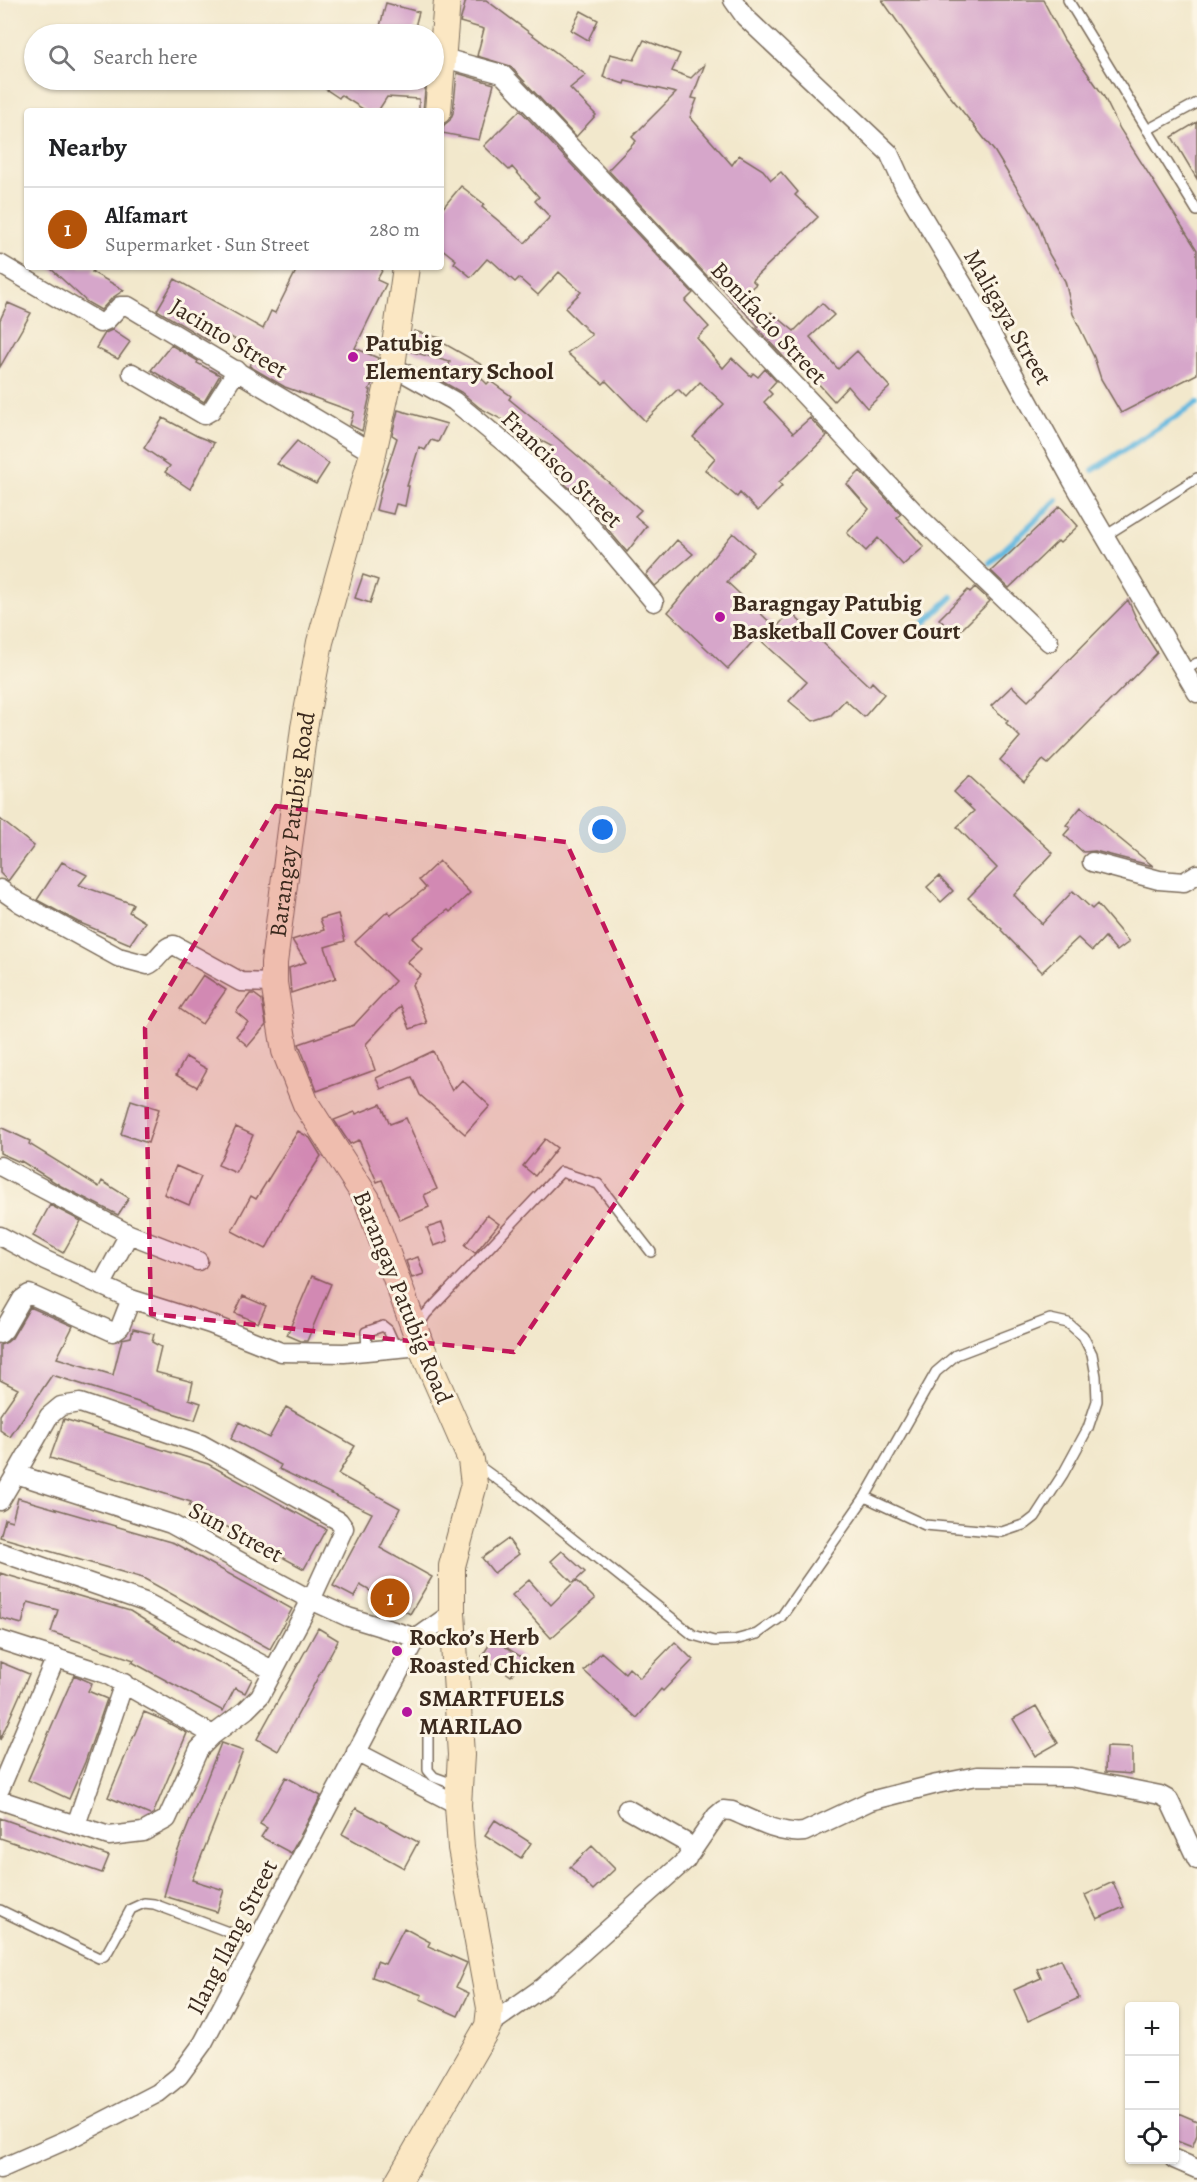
<!DOCTYPE html>
<html lang="en">
<head>
<meta charset="utf-8">
<style>
  :root { --surface:#fff; --page:#f2f2f2; --text:#202124; --muted:#757577; --line:#e0e0e0; --accent:#b45309 }
  body { margin:0; font-family:Alegreya,serif; background:var(--page); color:var(--text) }
  .controls { position:absolute; right:18px; bottom:18px; display:grid; overflow:hidden; border-radius:6px; box-shadow:0 2px 4px #0004 }
  .controls button { width:54px; height:54px; display:grid; place-items:center; padding:0; border:0; border-bottom:2px solid var(--line); background:var(--surface); color:var(--text); font:30px sans-serif }
  .you { position:absolute; left:603px; top:830px; width:21px; height:21px; margin:-15px; border:4px solid #fff; border-radius:50%; background:#1a73e8; box-shadow:0 0 0 9px #1a73e833 }
  .badge { display:grid; place-items:center; width:39px; height:39px; border-radius:50%; background:var(--accent); color:#fff; font-size:20px; font-weight:700 }
  .pin { position:absolute; translate:-50% -50%; border:3px solid #fff; box-shadow:0 2px 6px #0006 }
  .list { margin:0; padding:0; list-style:none }
  h2 { display:flex; justify-content:space-between; align-items:center; height:78px; margin:0; padding:0 24px; font-size:26px }
  h2 small { font-size:20px; font-weight:400; color:var(--muted) }
  .list li { display:grid; grid-template-columns:39px 1fr auto; gap:18px; align-items:center; box-sizing:border-box; height:84px; padding:0 24px; border-top:2px solid var(--line) }
  .list b { display:block; font-size:22px; white-space:nowrap }
  .list p { margin:0; font-size:20px; white-space:nowrap; color:var(--muted) }
  .list em { font-size:20px; font-style:normal; color:var(--muted) }
  .icon { flex:none; width:33px; height:33px; fill:none; stroke:currentColor; stroke-width:2; stroke-linecap:round; stroke-linejoin:round }
  .map { position:relative; flex:none; width:1197px; height:2182px; overflow:hidden }
  .search { position:absolute; background:var(--surface); box-shadow:0 2px 4px #0004; left:24px; top:24px; width:420px; height:66px; display:flex; align-items:center; gap:15px; box-sizing:border-box; padding:0 21px; border-radius:33px; color:var(--muted); font-size:22px }
  .panel { position:absolute; background:var(--surface); box-shadow:0 2px 4px #0004; left:24px; top:108px; width:420px; height:162px; border-radius:6px }
  .map>svg:first-child { display:block }
  .lines { fill:none; stroke-linecap:round; stroke-linejoin:round }
  .stream { stroke:#63b8df; stroke-width:6 }
  .building { fill:#d6a6ca }
  .service-casing { stroke:#7b6c5b; stroke-width:12 }
  .minor-casing { stroke:#7b6c5b; stroke-width:21 }
  .secondary-casing { stroke:#7b6c5b; stroke-width:28 }
  .service { stroke:#fff; stroke-width:9 }
  .minor { stroke:#fff; stroke-width:18 }
  .secondary { stroke:#fbe7c3; stroke-width:26 }
  .marked { fill:#c2185b; fill-opacity:0.2; stroke:#c2185b; stroke-width:4.5; stroke-dasharray:12 8; stroke-linejoin:round }
  .poi-dot { fill:#b5179e; stroke:#fcf5e5; stroke-width:2 }
  .labels { text-anchor:middle; dominant-baseline:central; stroke-width:6; stroke-linejoin:round; paint-order:stroke }
  .street-label { font-size:24px; fill:#3b2a1e; stroke:#fcf5e5 }
  .poi-label { font-size:24px; font-weight:bold; fill:#3b2a1e; stroke:#fcf5e5; text-anchor:start }
</style>
</head>
<body>
<div class="map">
<svg width="1197" height="2182" viewBox="0 0 1197 2182">
  <rect width="100%" height="100%" fill="#fcf5e5"/>
  <filter id="ink" filterUnits="userSpaceOnUse"><feTurbulence type="fractalNoise" baseFrequency=".0167" numOctaves="2"/><feDisplacementMap in="SourceGraphic" scale="12" xChannelSelector="R" yChannelSelector="G"/><feConvolveMatrix kernelMatrix="1 2 1 2 8 2 1 2 1" color-interpolation-filters="sRGB"/></filter>
  <filter id="wash" filterUnits="userSpaceOnUse"><feTurbulence type="fractalNoise" baseFrequency=".008" numOctaves="4" result="noise"/><feDisplacementMap in="SourceGraphic" scale="24" xChannelSelector="R" yChannelSelector="G"/><feGaussianBlur stdDeviation="1.35" result="paint"/><feColorMatrix in="noise" values="0 0 0 0 0 0 0 0 0 0 0 0 0 0 0 0 0 1.4 0 .05"/><feComposite in="paint" operator="in"/></filter>
  <g filter="url(#wash)">
    <rect width="100%" height="100%" fill="#f2e8cc"/>
    <g class="lines">
      <path class="stream" d="M1093,470L1197,403
        M990,563L1057,500
        M924,623L952,597"/>
    </g>
    <g id="blocks">
      <path class="building" d="M466,0H486L586,75L570,88L596,115L576,137L510,66L477,56L484,29L460,22Z
        M882,0H1043L1064,40L1103,95L1120,129L1197,250V374L1121,413L1101,379L1094,357L1073,314L1065,281L1049,254L1038,223L995,152L950,96Z
        M386,3L419,12L413,34H378Z
        M581,11L598,20L588,40L571,30Z
        M644,40L680,54L672,71L691,78L705,64L692,98L697,99L690,117L732,165L739,155L763,170L771,180L781,172L798,192L795,195L818,217L752,280L756,284L746,293L764,320L771,312L794,331L822,303L834,315L810,337L838,369L857,351L890,387L867,408L848,386L834,401L796,359L791,365L757,328L759,327L710,276L709,278L608,170L636,141L632,137L676,93L625,81L624,84L603,77L610,54L634,60Z
        M457,73L494,84L479,140L442,133L444,125L450,120L453,113Z
        M312,80H426L423,111H419V99L387,97L378,111H366L341,95L339,98Z
        M520,110L693,293L685,301L709,327L697,338L723,368L732,358L751,376L753,373L758,377L765,369L776,381L768,390L772,394L764,402L793,433L810,418L827,436L779,482L782,486L758,511L740,493L737,497L705,470L715,458L693,437L724,404L700,382L686,397L678,389L645,421L606,381L603,384L567,353L592,335L565,308L581,292L559,272L538,295L519,278L515,282L492,261L491,262L487,259L471,277L454,263L456,260L441,248V210L461,186L484,204L482,207L525,243L550,217L535,201L539,197L512,167L509,170L484,146Z
        M1197,122V179L1172,137Z
        M49,267H96L92,272L124,290L112,298L101,310L87,302Z
        M298,267H384L377,280L386,284L355,348L378,358L374,379L369,390H371L362,431L350,425L354,412L285,387L249,366L260,354L231,337L230,339L213,333L209,341L157,310L175,279L263,329L271,311L275,313Z
        M8,303L31,313L0,367V320Z
        M112,330L130,342L118,359L96,348L105,333Z
        M414,331L444,339L443,343L482,365L480,370L470,367L487,384L490,381L511,396L509,399L557,438L641,510L635,516L647,526L627,552L584,501L565,484L568,480L548,461L553,447L480,408L461,392L443,382L450,362L409,351Z
        M171,345L198,361L197,363L220,375L204,402L151,370Z
        M398,410L447,424L438,442L431,440L425,450L419,447L407,486H409L405,506L396,504L393,514L376,510L383,481L397,438L392,435Z
        M163,418L197,436L214,443L190,489L165,472L170,466L144,448Z
        M297,441L329,464L316,484L277,464Z
        M860,471L901,514L897,517L924,547L903,565L878,538L866,551L847,533L869,509L847,484Z
        M1060,506L1078,526L1060,543L1058,541L1009,588L991,571Z
        M733,533L754,552L727,582L776,628L790,612L869,686L872,682L884,694L864,717L845,700L831,715L813,721L789,701L807,682L757,637L728,669L668,612Z
        M677,540L693,554L655,586L646,575Z
        M363,575L378,580L370,603L355,598Z
        M975,587L990,601L956,635L939,619L968,590L970,592Z
        M1128,600L1140,627L1157,653L1048,764L1043,760L1024,782L1000,760L1020,737L1006,723L1008,721L991,706L1012,686L1028,701Z
        M969,776L1053,853L1014,895L1042,924L1073,891L1092,909L1097,904L1129,942L1117,951L1105,937L1092,951L1078,938L1042,972L1001,930L1002,929L968,898L997,868L957,827L974,811L954,792Z
        M1081,807L1153,866L1095,851L1083,852L1064,835L1070,828L1066,825Z
        M0,819L34,846L8,881L0,873Z
        M439,861L470,893L450,912L448,910L412,938L422,948L407,962L421,974L412,985L427,1023L410,1029L401,1006L366,1044L375,1070L317,1091L299,1044L354,1025L395,981L355,942L388,911L391,915L426,888L419,880Z
        M62,862L87,875L79,885L133,904L129,912L145,922L130,944L78,922L37,900Z
        M939,876L953,891L941,902L927,887Z
        M338,914L345,941L325,947L336,978L291,993L289,968L306,962L292,940L324,930L320,919Z
        M203,975L226,990L202,1024L180,1009Z
        M250,994H254L262,1000L266,1025L248,1046L236,1036L248,1022L236,1012Z
        M433,1051L452,1091L462,1080L490,1106L465,1134L420,1095L412,1077L381,1089L376,1078Z
        M186,1057L207,1069L197,1087L176,1075Z
        M131,1100L159,1109L148,1143L121,1134Z
        M381,1104L390,1124L406,1118L437,1189L424,1195L429,1207L400,1220L382,1180L377,1182L359,1140L350,1144L334,1120L355,1112L356,1114Z
        M0,1127L30,1141L29,1144L99,1187L102,1181L129,1198L118,1215L61,1186L21,1161L20,1162L0,1153Z
        M236,1127L253,1135L236,1173L218,1165Z
        M298,1131L310,1138L321,1156L291,1202L266,1249L232,1231L251,1196L256,1199Z
        M545,1139L557,1148L535,1176L523,1166Z
        M176,1166L201,1177L189,1205L164,1194Z
        M50,1205L81,1221L63,1253L33,1236Z
        M487,1215L499,1224L475,1253L465,1245Z
        M442,1223L448,1241L434,1246L427,1228Z
        M418,1257L424,1274L412,1278L406,1261Z
        M312,1276L331,1284L307,1341H301L287,1335Z
        M243,1296L266,1306L258,1323L235,1313Z
        M30,1307L73,1326L57,1358L113,1375L122,1339L131,1337L133,1329L154,1334L152,1342L161,1347L155,1372L193,1382L189,1399L201,1403L195,1420L52,1375L10,1437L0,1430V1415L18,1389L0,1380V1345L7,1342L12,1338Z
        M286,1407L355,1446L338,1474L400,1508L380,1548L432,1577L410,1614L360,1585L354,1597L333,1586L372,1513L279,1469L281,1465L231,1439L239,1422L269,1438Z
        M64,1419L208,1464L326,1529L304,1569L189,1506L191,1502L50,1458Z
        M18,1498L174,1543L292,1609L270,1649L143,1578L0,1537L5,1519L12,1521Z
        M508,1539L519,1554L494,1573L482,1558Z
        M562,1551L585,1572L573,1583L551,1561Z
        M0,1573L130,1611L192,1650L193,1649L252,1679L245,1693L235,1688L223,1711L132,1662L134,1660L51,1632L58,1610L28,1602L22,1624L0,1618Z
        M529,1580L551,1605L576,1580L595,1599L551,1638L512,1595Z
        M318,1628L338,1640L278,1751L257,1739Z
        M493,1639L523,1658L511,1676L482,1656Z
        M675,1642L693,1660L663,1691L661,1689L637,1718L584,1671L601,1652L625,1673L629,1668L640,1678Z
        M0,1662L29,1674L0,1740Z
        M74,1675L92,1683L88,1691L107,1699L85,1762L69,1799L28,1780Z
        M1036,1706L1058,1743L1035,1756L1013,1719Z
        M144,1712L163,1720L187,1733L153,1814L150,1815L108,1797Z
        M221,1743L243,1751L192,1880L224,1890L217,1912L164,1896L175,1858Z
        M1106,1747L1132,1748V1774L1105,1772Z
        M286,1777L321,1796L291,1853L261,1837L267,1828L260,1824Z
        M356,1808L418,1842L404,1868L342,1834Z
        M0,1818L109,1856L102,1873L0,1838Z
        M495,1820L531,1843L521,1858L485,1835Z
        M592,1846L615,1869L593,1890L570,1867Z
        M1113,1882L1124,1907L1097,1919L1085,1895Z
        M404,1928L430,1942L428,1946L467,1963L456,1987L469,1993L458,2016L420,1999L422,1995L372,1977L377,1961L385,1964Z
        M1061,1959L1079,1998L1028,2021L1014,1990L1041,1978L1037,1969Z
        M1178,2113L1197,2121V2135L1192,2147L1174,2140V2121Z"/>
    </g>
  </g>
  <g filter="url(#ink)">
    <use href="#blocks" fill-opacity="0" stroke="#7b6c5b" stroke-width="1.5"/>
    <g class="lines">
      <defs>
        <path id="service" d="M1068,0L1197,211
          M1147,130L1197,103
          M1105,536L1197,478
          M1183,671L1197,663
          M418,1327L426,1314L561,1172L598,1184L651,1252
          M367,1351L366,1332L383,1326L388,1330L396,1348
          M476,1464L512,1490L693,1635L714,1641L735,1640L757,1634L781,1617L865,1497L936,1372L956,1355L1050,1319L1068,1323L1083,1336L1092,1354L1096,1376L1097,1401L1088,1428L1063,1474L1035,1517L1026,1524L1002,1532L925,1525L865,1497
          M456,1785L434,1777L428,1770V1729L430,1725L457,1723
          M0,1910L99,1958L104,1956L108,1951L131,1909L144,1903L154,1904L231,1933L254,1944"/>
        <path id="minor" d="M733,0L745,17L889,153L904,186L976,306L1073,482L1197,693
          M444,58L502,74L919,517L1049,642
          M0,264L100,323L107,320L120,306H128L373,453
          M392,366L454,401L512,449L575,508L654,602
          M132,373L204,415L211,411L237,370
          M1092,862L1159,880L1184,882L1197,874
          M0,889L20,903L118,957L148,965C159,961 161,947 174,945L241,982L274,983
          M0,1166L129,1234L198,1261
          M0,1236L45,1260L131,1299L210,1324L281,1352L344,1353L421,1346
          M101,1286L129,1234
          M0,1334L4,1330L22,1299L29,1294L113,1332L120,1327L131,1299
          M0,1501L16,1474L171,1524L311,1600L348,1617L417,1638L452,1613
          M0,1552L145,1602L274,1671
          M0,1640L106,1674L213,1735
          M356,1752L458,1805
          M0,1789L56,1657
          M0,1800L109,1836L143,1832L167,1819L199,1749L213,1735L246,1710L260,1696L311,1600L344,1528L339,1521L201,1444L80,1403L61,1406L49,1416L16,1474
          M76,1825L124,1683
          M690,1854L716,1816L723,1810L732,1811C754,1820 780,1835 804,1832L870,1801L937,1784L977,1776L1071,1777L1160,1795L1169,1800L1197,1860
          M488,2026L543,1987L686,1860C691,1853 690,1849 685,1842L627,1809
          M1174,2159L1197,2169
          M0,2169L75,2136L158,2093L179,2076L203,2043L417,1638"/>
        <g id="secondary">
          <path d="M438,111L447,0"/>
          <path id="s1" d="M398,2182L488,2026L490,2008L461,1848L458,1805L461,1755L452,1613V1566L474,1484L471,1460L421,1346L367,1199L306,1104L285,1051L274,983V963L304,728L320,642L373,453L392,366L406,267"/>
        </g>
      </defs>
      <use href="#service" class="service-casing"/>
      <use href="#minor" class="minor-casing"/>
      <use href="#secondary" class="secondary-casing"/>
      <use href="#service" class="service"/>
      <use href="#minor" class="minor"/>
      <use href="#secondary" class="secondary"/>
    </g>
  </g>
  <path class="marked" d="M276,806L566,842L684,1102L514,1352L151,1314L145,1028Z"/>
  <g class="poi-dot">
    <circle cx="353" cy="357" r="6"/>
    <circle cx="720" cy="617" r="6"/>
    <circle cx="397" cy="1651" r="6"/>
    <circle cx="407" cy="1712" r="6"/>
  </g>
  <g class="labels">
    <g class="street-label">
      <text transform="translate(1008 317) rotate(60)">Maligaya Street</text>
      <text transform="translate(769 323) rotate(47)">Bonifacio Street</text>
      <text transform="translate(229 338) rotate(31)">Jacinto Street</text>
      <text transform="translate(562 469) rotate(44)">Francisco Street</text>
      <text stroke="none"><textPath href="#s1" startOffset="1432">Barangay Patubig Road</textPath></text>
      <text transform="translate(403 1297) rotate(68)">Barangay Patubig Road</text>
      <text transform="translate(236 1532) rotate(28)">Sun Street</text>
      <text transform="translate(232 1937) rotate(-63)">Ilang Ilang Street</text>
    </g>
    <g class="poi-label">
      <text x="365" y="343">Patubig<tspan x="365" dy="28">Elementary School</tspan></text>
      <text x="732" y="603">Baragngay Patubig<tspan x="732" dy="28">Basketball Cover Court</tspan></text>
      <text x="409" y="1637">Rocko’s Herb<tspan x="409" dy="28">Roasted Chicken</tspan></text>
      <text x="419" y="1698">SMARTFUELS<tspan x="419" dy="28">MARILAO</tspan></text>
    </g>
  </g>
</svg>
<div class="controls">
<button>+</button>
<button>−</button>
<button><svg class="icon" aria-label="locate" viewBox="0 0 24 24"><circle cx="12" cy="12" r="6"/><path d="M12 2v4M12 18v4M2 12h4M18 12h4"/></svg></button>
</div>
<div class="you"></div>
<div class="pin badge" style="left:390px;top:1598px">1</div>
<div class="search"><svg class="icon" aria-label="search" viewBox="0 0 24 24"><circle cx="10" cy="10" r="6"/><path d="M15 15l6 6"/></svg>Search here</div>
<section class="panel">
<h2>Nearby<small></small></h2>
<ul class="list">
<li><span class="badge">1</span><div><b>Alfamart</b><p>Supermarket · Sun Street</p></div><em>280 m</em></li>
</ul>
</section>
</div>
</body>
</html>
